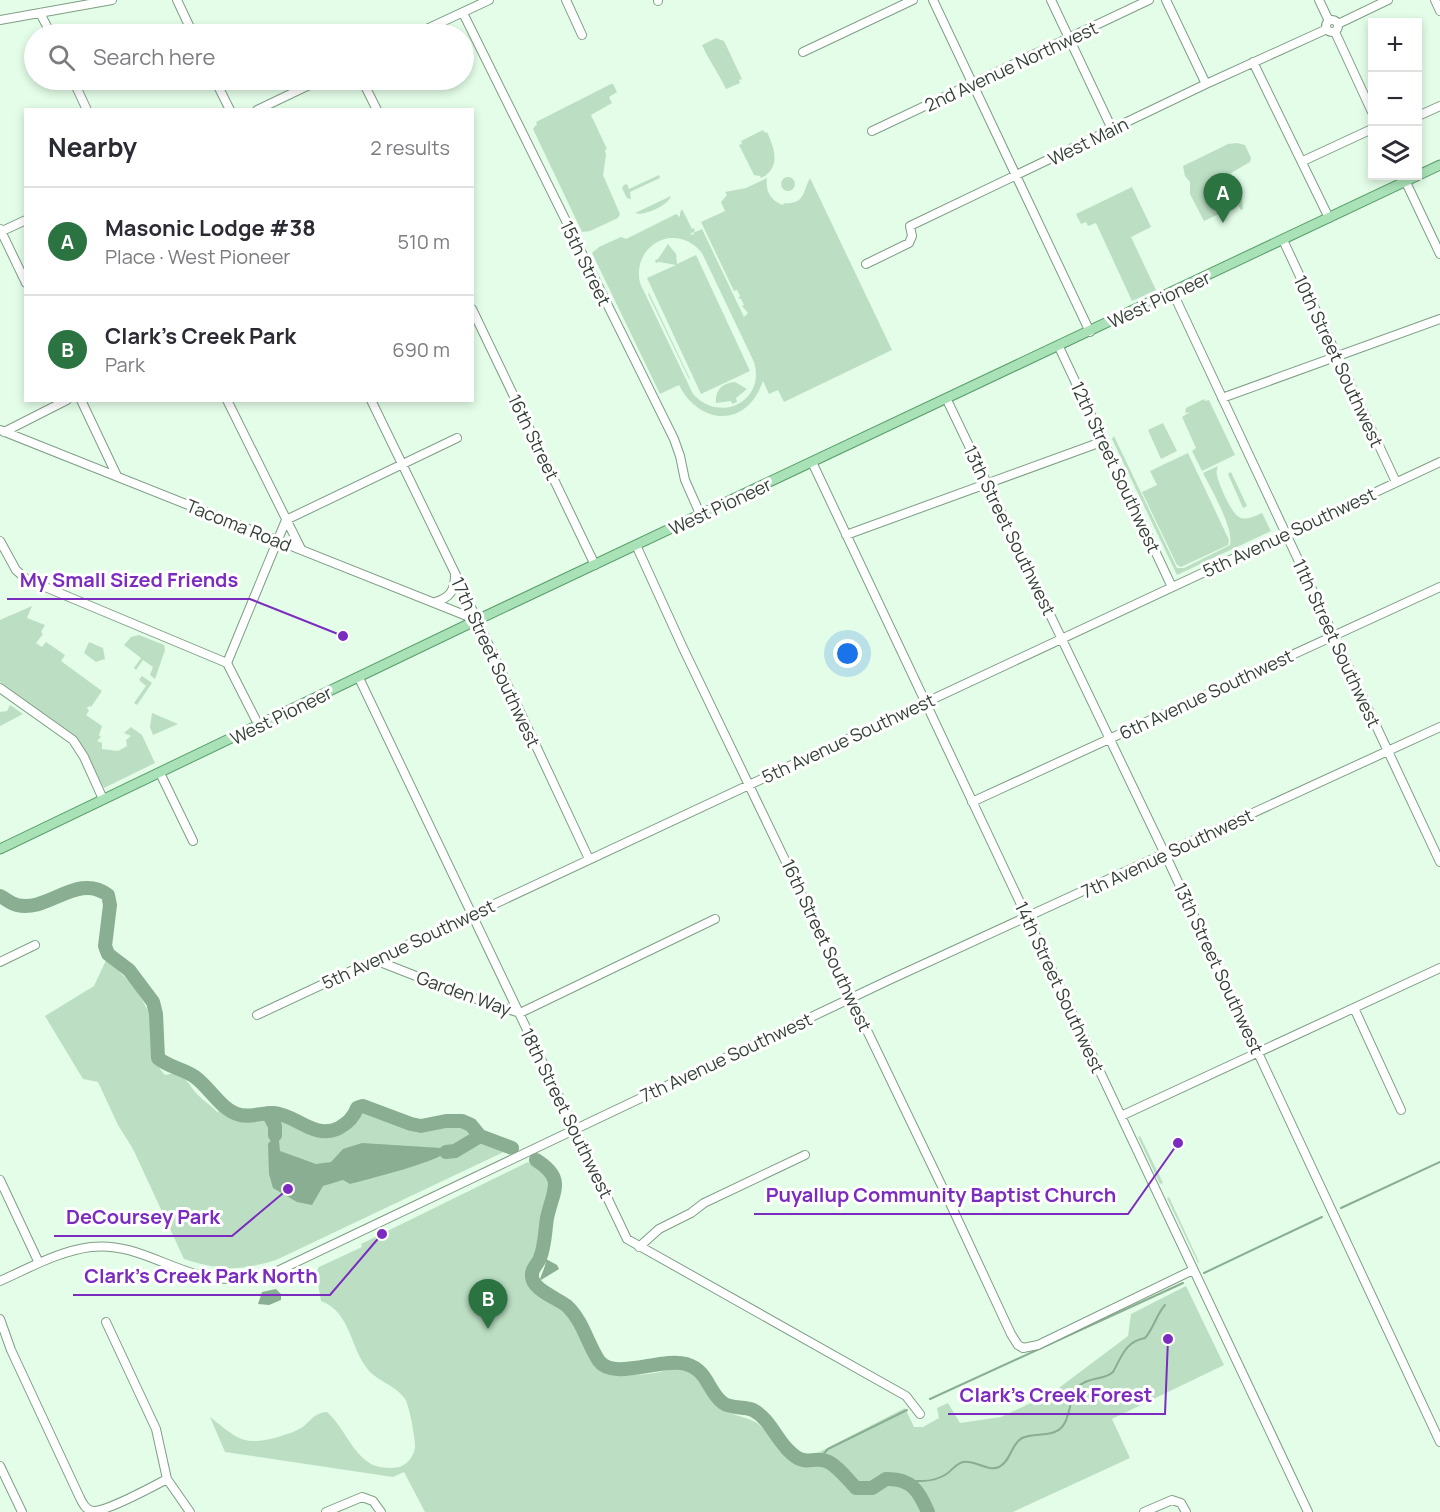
<!DOCTYPE html>
<html lang="en">
<head>
<meta charset="utf-8">
<style>
  :root { --surface:#fff; --page:#f7f7f7; --text:#2b2b33; --muted:#7c7c81; --line:#e1e1e2; --accent:#2b7441 }
  body { margin:0; font-family:Manrope,sans-serif; background:var(--page); color:var(--text) }
  .controls { position:absolute; right:18px; top:18px; display:grid; overflow:hidden; border-radius:0px; box-shadow:0 3px 9px #0003 }
  .controls button { width:54px; height:54px; display:grid; place-items:center; padding:0; border:0; border-bottom:2px solid var(--line); background:var(--surface); color:var(--text); font:30px sans-serif }
  .you { position:absolute; left:848px; top:654px; width:21px; height:21px; margin:-15px; border:4px solid #fff; border-radius:50%; background:#1a73e8; box-shadow:0 0 0 9px #1a73e833 }
  .badge { display:grid; place-items:center; width:39px; height:39px; border-radius:50%; background:var(--accent); color:#fff; font-size:20px; font-weight:700 }
  .pin { position:absolute; translate:-50% -50px; filter:drop-shadow(0 2px 3px #0008) }
  .pin::after { content:''; position:absolute; top:32px; width:21px; height:18px; background:inherit; clip-path:polygon(0 0,100% 0,50% 100%) }
  .list { margin:0; padding:0; list-style:none }
  h2 { display:flex; justify-content:space-between; align-items:center; height:78px; margin:0; padding:0 24px; font-size:26px }
  h2 small { font-size:20px; font-weight:400; color:var(--muted) }
  .list li { display:grid; grid-template-columns:39px 1fr auto; gap:18px; align-items:center; box-sizing:border-box; height:108px; padding:0 24px; border-top:2px solid var(--line) }
  .list b { display:block; font-size:22px; white-space:nowrap }
  .list p { margin:0; font-size:20px; white-space:nowrap; color:var(--muted) }
  .list em { font-size:20px; font-style:normal; color:var(--muted) }
  .icon { flex:none; width:33px; height:33px; fill:none; stroke:currentColor; stroke-width:2; stroke-linecap:round; stroke-linejoin:round }
  .map { position:relative; flex:none; width:1440px; height:1512px; overflow:hidden }
  .search { position:absolute; background:var(--surface); box-shadow:0 3px 9px #0003; left:24px; top:24px; width:450px; height:66px; display:flex; align-items:center; gap:15px; box-sizing:border-box; padding:0 21px; border-radius:33px; color:var(--muted); font-size:22px }
  .panel { position:absolute; background:var(--surface); box-shadow:0 3px 9px #0003; left:24px; top:108px; width:450px; height:294px; border-radius:0px }
  .map>svg:first-child { display:block }
  .green { fill:#bcdfc3; fill-rule:evenodd }
  .water { fill:#8aae91 }
  .lines { fill:none; stroke-linecap:round; stroke-linejoin:round }
  .stream { stroke:#8aae91; stroke-width:2 }
  .river { stroke:#8aae91; stroke-width:14 }
  .minor-casing { stroke:#7f9e85; stroke-width:10 }
  .major-casing { stroke:#5a9d6b; stroke-width:11 }
  .minor { stroke:#fff; stroke-width:8 }
  .major { stroke:#a9e2b7; stroke-width:9 }
  .labels { text-anchor:middle; dominant-baseline:central; stroke-width:6; stroke-linejoin:round; paint-order:stroke }
  .street-label { font-size:18px; fill:#344136; stroke:#fff }
  .leader { fill:none; stroke:#7b2cbf; stroke-width:2 }
  .callout-dot { fill:#7b2cbf; stroke:#fff; stroke-width:2 }
  .callout-label { font-size:20px; text-anchor:middle; font-weight:bold; fill:#7b2cbf; stroke:#fff; stroke-width:6; stroke-linejoin:round; paint-order:stroke }
</style>
</head>
<body>
<div class="map">
<svg width="1440" height="1512" viewBox="0 0 1440 1512">
  <rect width="100%" height="100%" fill="#e3fde8"/>
  <path class="green" d="M716,38L724,41L742,79L739,80L740,83L726,89C719,74 710,62 702,45Z
    M611,84H613L617,92L609,97L612,103L591,115L607,149L605,150L606,155L603,175L620,214L618,218L590,231L582,232L533,129L537,124L536,122Z
    M763,130L765,133L767,132C775,149 781,168 761,178L760,176L754,175L739,145L742,144L741,141Z
    M1237,143L1245,145L1251,158L1250,162L1231,173L1242,198L1243,209L1241,210L1238,205L1204,221L1190,194V182L1185,176L1183,166L1228,144Z
    M659,175L660,178L630,192L631,199L627,198L622,188L624,185L627,184L629,189Z
    M781 184a7 7 0 1 1 14 0a7 7 0 1 1-14 0Z
    M767,178C765,191 771,201 783,205L784,203C805,205 803,191 810,178L892,350L784,402L778,390L769,394L763,381C747,428 700,426 679,385L660,394L592,253L599,247L621,237L626,239L676,214L680,217V213L682,209L692,229L694,228L695,231L690,234L694,235L693,233L702,229L744,317L748,313L742,306L744,305L741,299L738,298L740,296L737,290L734,291L701,222L725,211L721,202L727,195L725,192L746,188ZM669,238C683,237 693,242 702,253L754,362C766,401 720,424 693,394L640,283C635,262 647,242 669,238Z
    M1132,187L1151,227L1131,237L1156,290L1132,301L1096,223L1088,226L1086,222L1081,224L1076,214Z
    M671,196C669,205 643,217 635,213Z
    M668,244L676,254L677,264L696,255L750,371L701,394L647,278L676,265L659,262L656,263L655,260L658,259Z
    M649,293L690,379H689L648,294Z
    M735,382L747,389L736,398L737,402L732,404L731,401L716,403C715,390 722,383 735,382Z
    M1204,399L1205,401L1209,400L1235,455L1202,471L1192,451L1196,448L1182,417L1190,412L1185,413L1186,408Z
    M1163,423L1177,451L1161,459L1148,430Z
    M1114,436L1177,568H1184L1230,545C1234,528 1211,489 1203,473L1218,466C1217,470 1216,471 1217,475C1218,483 1232,514 1239,517C1247,521 1255,516 1262,513L1271,531L1177,575L1112,439Z
    M1188,453L1229,540L1228,545L1181,567L1177,565L1142,492L1157,485L1150,471Z
    M1231,472L1247,506L1243,508L1228,474Z
    M32,606L27,618L45,625L41,632L43,634L36,643L42,647L46,642L65,655L61,661L102,691L91,707L89,706L87,708L89,711L86,715L102,726L99,735L101,737L97,741L102,743V749L118,751L127,746L126,740L131,736L124,733L131,727L142,735L155,763L104,788L77,740L0,682V620Z
    M139,635L164,645L165,650L155,679L150,675L153,667L143,660L136,670L134,668L141,658L124,645L131,637Z
    M89,642L103,648L105,659L96,662L84,653Z
    M142,676L152,683L137,705L134,703L146,686L139,680Z
    M10,705L23,714L0,726V712L7,711Z
    M152,713L178,724L153,735L150,727Z
    M107,958C123,976 140,990 149,1014C159,1038 143,1050 165,1075L175,1073C190,1080 188,1085 199,1096C205,1102 211,1105 217,1112L227,1107C246,1123 257,1109 276,1113C300,1119 317,1141 343,1126C350,1121 354,1116 357,1108L363,1106L411,1124L421,1126L446,1121H462L471,1125L480,1136L512,1148L276,1260C238,1271 222,1271 184,1259L133,1149L118,1125L98,1082L83,1079L45,1016L94,986Z
    M1140,1136L1163,1183L1160,1184L1138,1137Z
    M528,1162L546,1172L553,1186L546,1210L539,1254L529,1270L528,1282C537,1300 561,1305 573,1321C585,1335 588,1361 605,1371C617,1377 642,1375 655,1373C665,1371 677,1366 687,1370C703,1376 706,1394 715,1405C723,1414 746,1416 757,1423C777,1437 769,1453 800,1462L905,1408L914,1427H923L939,1418L937,1408L948,1403L960,1423L1001,1417L1052,1393L1128,1336L1131,1314L1186,1286L1224,1365L1112,1419L1130,1458L1013,1512H425L404,1472L393,1477L225,1452L210,1417C237,1438 243,1447 278,1437C287,1434 296,1432 304,1426C312,1419 315,1413 327,1412C343,1426 350,1449 368,1462C376,1468 389,1469 399,1467C407,1465 414,1456 415,1447C416,1441 409,1404 405,1399C395,1384 375,1381 366,1367C350,1345 350,1312 321,1301L316,1272L319,1267L362,1247L361,1244Z
    M1169,1197L1199,1262L1198,1263L1167,1198Z"/>
  <path class="water" d="M275,1135L279,1141L280,1151L316,1164L331,1162L343,1149L362,1143L441,1148L446,1152C440,1161 366,1180 350,1184L343,1180L323,1186L312,1205L297,1202L273,1188L269,1174L268,1144Z
    M546,1259L557,1265L559,1269L541,1280L540,1279C542,1273 546,1266 546,1259Z
    M276,1289L281,1294V1300L269,1305L258,1304L262,1292Z"/>
  <g class="lines">
    <path class="stream" d="M1341,1208L1440,1162
      M1204,1273L1322,1217
      M930,1399L1183,1283
      M818,1460L828,1449L907,1410
      M895,1479C912,1481 929,1484 945,1475C952,1471 955,1464 963,1462C975,1460 988,1472 999,1467C1011,1461 1011,1444 1022,1438C1034,1432 1052,1438 1062,1427C1072,1416 1068,1396 1079,1386C1090,1376 1103,1381 1113,1372C1122,1356 1125,1342 1145,1338C1154,1328 1156,1315 1165,1305"/>
    <path class="river" d="M0,896C6,899 10,903 17,905C48,913 77,872 108,895L110,905L105,946L108,954L129,970L153,1002L156,1014L158,1058C168,1067 184,1069 195,1077C209,1087 220,1108 237,1114C249,1119 261,1112 274,1113C297,1115 314,1140 339,1128C348,1123 354,1117 357,1108L363,1106L411,1124L421,1126L446,1121H462L471,1125L480,1136L512,1148
      M268,1113L275,1126V1135
      M446,1152L455,1151L480,1136
      M536,1160C566,1179 553,1190 547,1218C545,1231 545,1246 540,1258C538,1264 532,1268 532,1274C530,1289 557,1298 567,1306C583,1321 587,1343 599,1361C614,1381 662,1357 686,1364C709,1371 707,1391 723,1403C731,1409 744,1406 753,1410C770,1419 776,1439 789,1451C806,1468 811,1456 826,1461C836,1464 849,1481 856,1488H872L886,1479C911,1478 919,1491 928,1512"/>
    <defs>
      <path id="minor" d="M177,0L193,34
        M566,0L582,35
        M658,0V1
        M933,0L1090,332
        M1051,0L1112,129
        M1166,0L1206,84
        M1319,0L1329,21
        M1435,0L1440,11
        M40,13L51,34
        M463,13L674,439L680,456L685,480L701,516
        M1326 26a6 6 0 1 1 12 0a6 6 0 1 1-12 0Z
        M0,20L112,0
        M1338,24L1388,0
        M1335,32L1372,112
        M416,34L489,0
        M803,52L913,0
        M1253,62L1329,218
        M73,80L87,110
        M215,80L230,110
        M362,80L377,110
        M257,110L320,80
        M1418,116L1440,106
        M872,131L1149,0
        M1303,161L1372,129
        M1403,176L1440,254
        M0,229L26,283
        M0,232L26,220
        M1283,240L1396,482
        M866,264L909,243L912,236L910,226L1206,84L1327,29
        M1173,293L1440,862
        M472,309L595,565
        M1059,347L1172,587
        M1222,398L1440,319
        M81,400L117,476
        M227,400L301,549
        M371,400L455,573L589,859
        M947,400L1165,854L1440,1442
        M0,430L477,620
        M4,432L67,400
        M812,462L1308,1512
        M846,535L1104,441
        M0,541L16,570L26,579L227,663
        M636,545L683,648L950,1203L1011,1334L1018,1345L1023,1348L1038,1345L1193,1270
        M435,602C450,598 455,590 455,575
        M227,663L286,520L457,438
        M227,663L259,726
        M359,678L627,1239L906,1396L920,1414
        M0,688L73,740L84,757L103,799
        M160,773L193,841
        M972,802L1440,587
        M375,960L467,996L520,1013L715,919
        M0,962L35,945
        M1354,1008L1401,1110
        M257,1015L1440,462
        M1121,1116L1440,968
        M0,1180L39,1263
        M639,1247L659,1229L691,1213L704,1203L805,1155
        M0,1281C29,1268 59,1251 91,1247C134,1242 167,1269 207,1277C229,1281 249,1279 271,1274L887,981L1440,727
        M0,1319L11,1350L80,1498C83,1504 86,1510 93,1511C105,1512 154,1486 167,1479
        M106,1322L156,1429L167,1479L190,1512
        M0,1466L22,1512
        M326,1512L362,1497L373,1501L381,1512
        M1144,1512L1172,1500L1181,1503L1186,1512"/>
      <path id="major" d="M0,849L477,620L1440,165"/>
    </defs>
    <use href="#minor" class="minor-casing"/>
    <use href="#major" class="major-casing"/>
    <use href="#minor" class="minor"/>
    <use href="#major" class="major"/>
  </g>
  <g class="labels">
    <g class="street-label">
      <text transform="translate(1011 66) rotate(-25)">2nd Avenue Northwest</text>
      <text transform="translate(1088 141) rotate(-26)">West Main</text>
      <text transform="translate(586 263) rotate(64)">15th Street</text>
      <text transform="translate(1159 299) rotate(-25)">West Pioneer</text>
      <text transform="translate(1339 361) rotate(65)">10th Street Southwest</text>
      <text transform="translate(534 437) rotate(64)">16th Street</text>
      <text transform="translate(1116 467) rotate(65)">12th Street Southwest</text>
      <text transform="translate(720 506) rotate(-25)">West Pioneer</text>
      <text transform="translate(239 525) rotate(22)">Tacoma Road</text>
      <text transform="translate(1010 530) rotate(64)">13th Street Southwest</text>
      <text transform="translate(1289 532) rotate(-25)">5th Avenue Southwest</text>
      <text transform="translate(1337 643) rotate(65)">11th Street Southwest</text>
      <text transform="translate(496 662) rotate(65)">17th Street Southwest</text>
      <text transform="translate(1206 694) rotate(-25)">6th Avenue Southwest</text>
      <text transform="translate(281 715) rotate(-26)">West Pioneer</text>
      <text transform="translate(848 738) rotate(-25)">5th Avenue Southwest</text>
      <text transform="translate(1167 853) rotate(-25)">7th Avenue Southwest</text>
      <text transform="translate(408 944) rotate(-25)">5th Avenue Southwest</text>
      <text transform="translate(827 945) rotate(65)">16th Street Southwest</text>
      <text transform="translate(1219 968) rotate(65)">13th Street Southwest</text>
      <text transform="translate(1060 987) rotate(65)">14th Street Southwest</text>
      <text transform="translate(464 993) rotate(20)">Garden Way</text>
      <text transform="translate(726 1057) rotate(-25)">7th Avenue Southwest</text>
      <text transform="translate(567 1113) rotate(64)">18th Street Southwest</text>
    </g>
  </g>
  <path class="leader" d="M343 636L250 599H7M1178 1143L1128 1214H754M288 1189L232 1236H54M382 1234L330 1295H73M1168 1339L1165 1414H948"/>
  <g class="callout-dot">
    <circle cx="343" cy="636" r="6"/>
    <circle cx="1178" cy="1143" r="6"/>
    <circle cx="288" cy="1189" r="6"/>
    <circle cx="382" cy="1234" r="6"/>
    <circle cx="1168" cy="1339" r="6"/>
  </g>
  <g class="callout-label">
    <text x="129" y="587">My Small Sized Friends</text>
    <text x="941" y="1202">Puyallup Community Baptist Church</text>
    <text x="143" y="1224">DeCoursey Park</text>
    <text x="201" y="1283">Clark's Creek Park North</text>
    <text x="1056" y="1402">Clark's Creek Forest</text>
  </g>
</svg>
<div class="controls">
<button>+</button>
<button>−</button>
<button><svg class="icon" aria-label="layers" viewBox="0 0 24 24"><path d="M12 4l9 5-9 5-9-5zM3 14l9 5 9-5"/></svg></button>
</div>
<div class="you"></div>
<div class="pin badge" style="left:1223px;top:223px">A</div>
<div class="pin badge" style="left:488px;top:1329px">B</div>
<div class="search"><svg class="icon" aria-label="search" viewBox="0 0 24 24"><circle cx="10" cy="10" r="6"/><path d="M15 15l6 6"/></svg>Search here</div>
<section class="panel">
<h2>Nearby<small>2 results</small></h2>
<ul class="list">
<li><span class="badge">A</span><div><b>Masonic Lodge #38</b><p>Place · West Pioneer</p></div><em>510 m</em></li>
<li><span class="badge">B</span><div><b>Clark's Creek Park</b><p>Park</p></div><em>690 m</em></li>
</ul>
</section>
</div>
</body>
</html>
